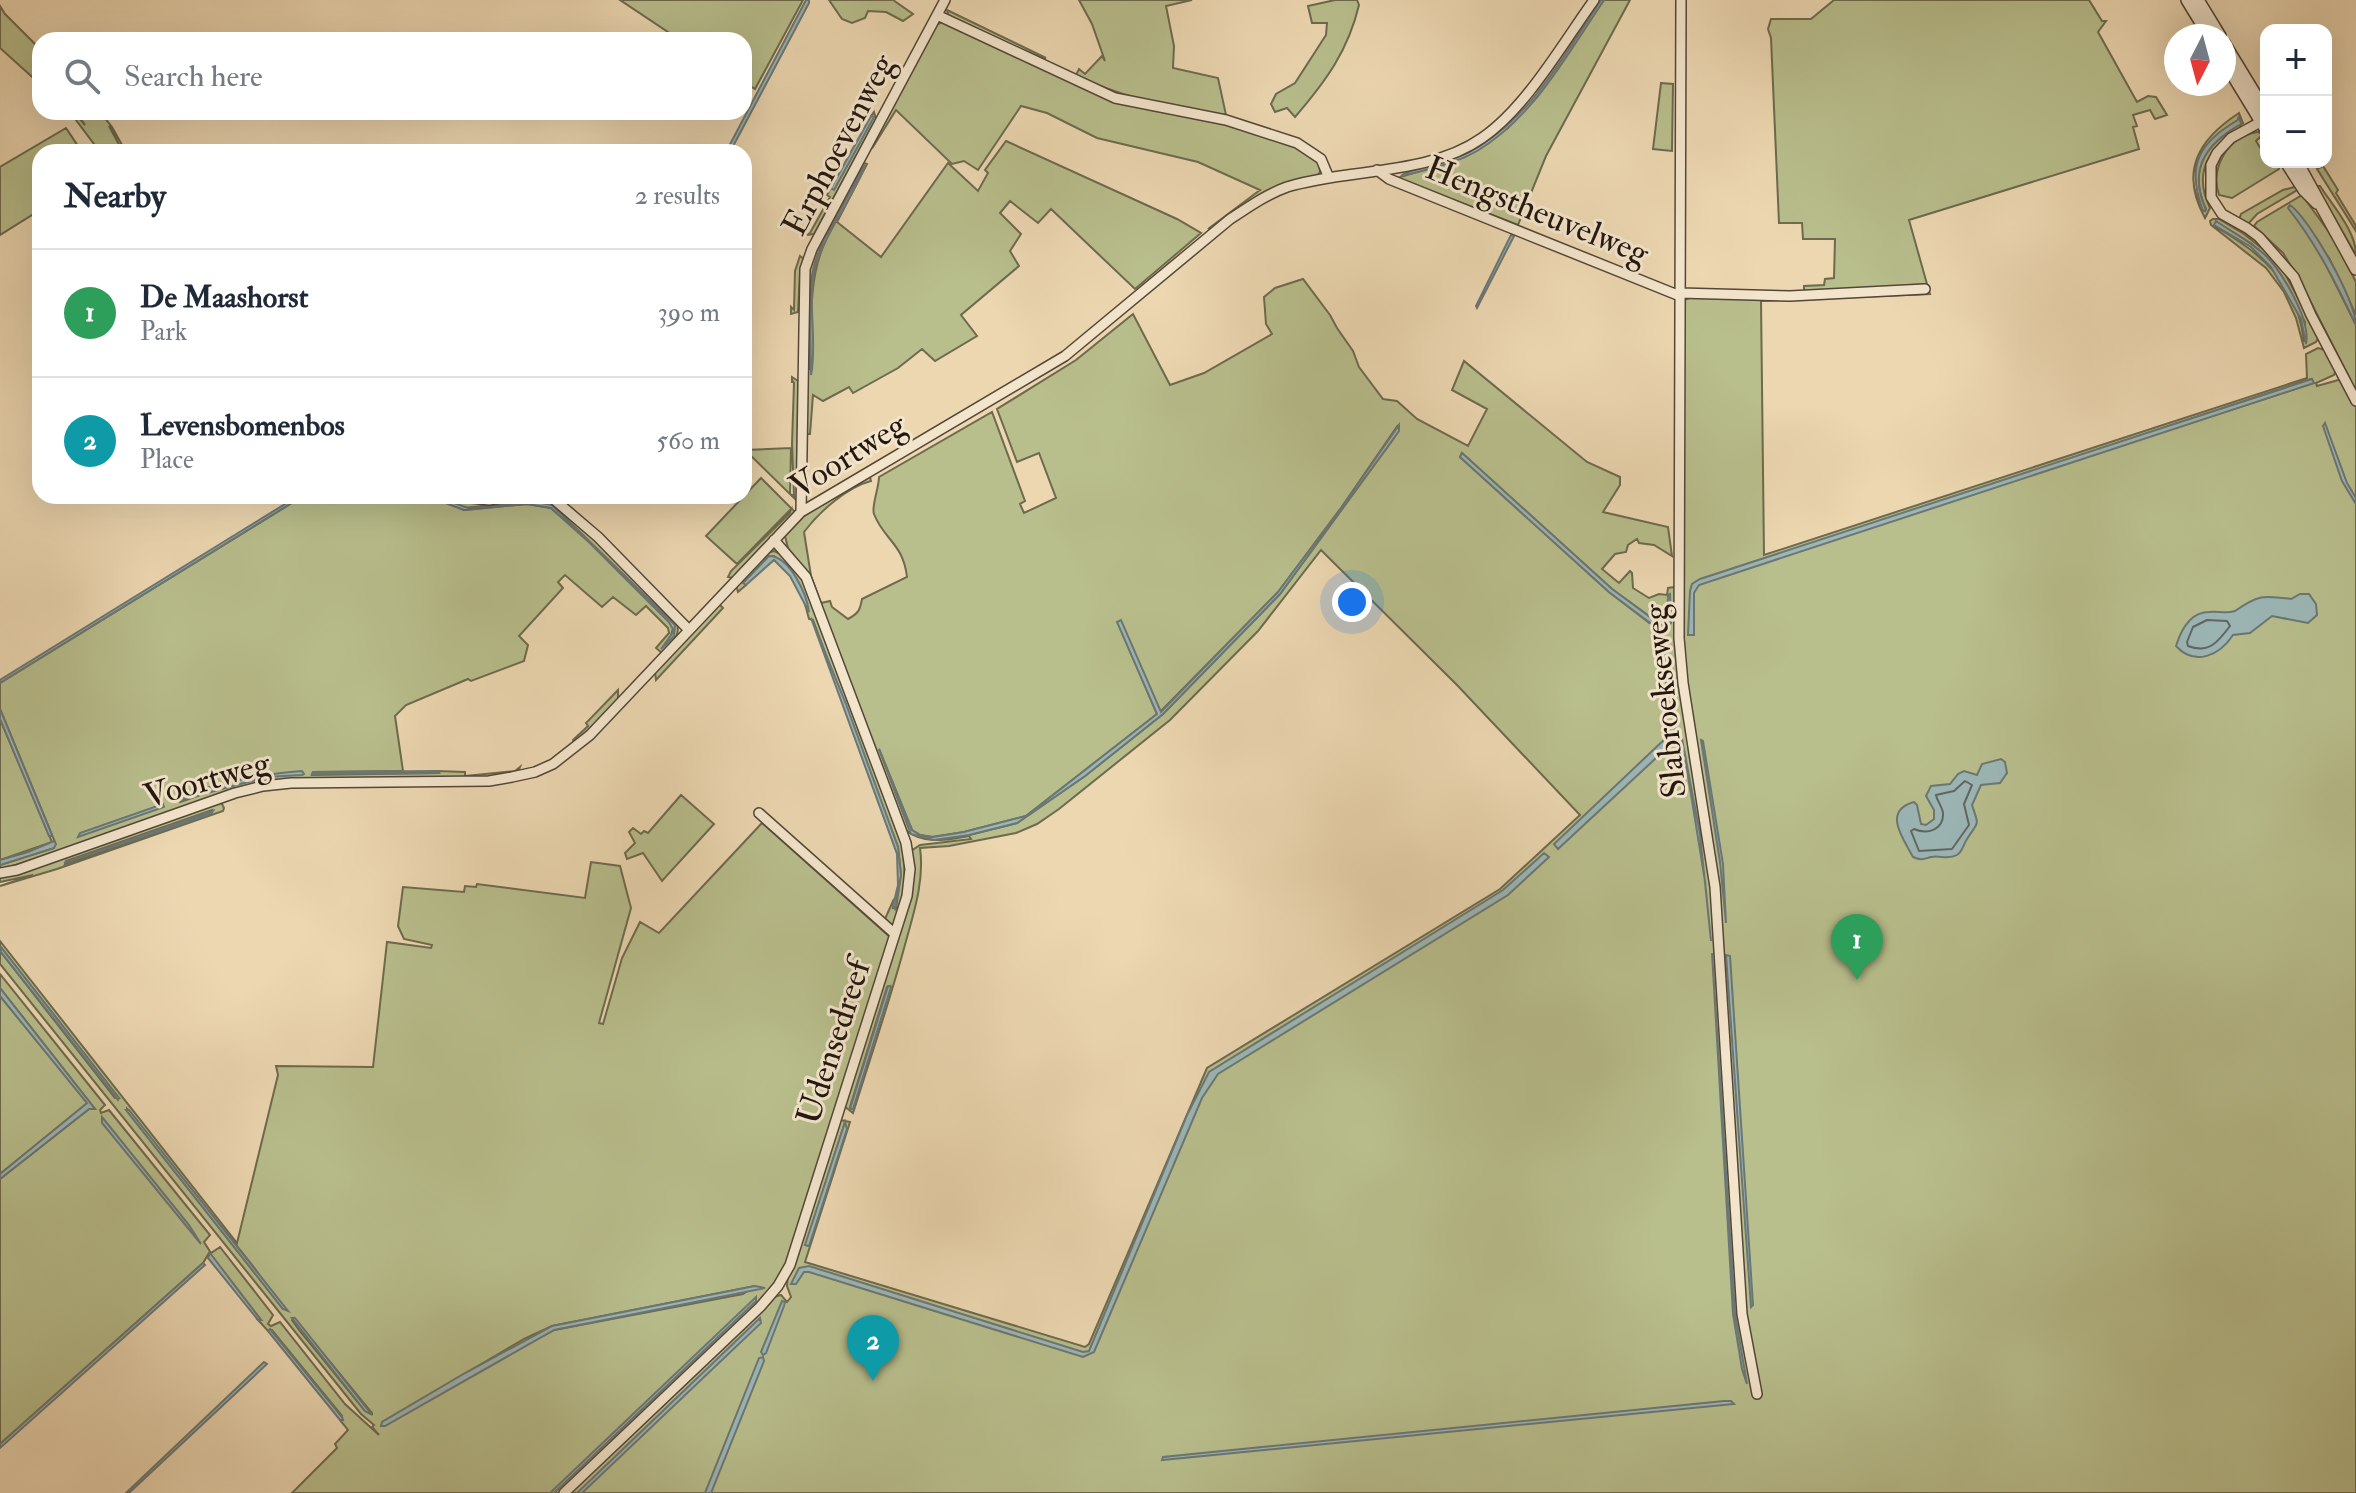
<!DOCTYPE html>
<html lang="en">
<head>
<meta charset="utf-8">
<style>
  :root { --surface:#fff; --page:#f2f2f3; --text:#1f2937; --muted:#747a83; --line:#e0e1e3; --accent:#8f2418 }
  body { margin:0; font-family:"IM FELL Double Pica",serif; background:var(--page); color:var(--text) }
  .controls { position:absolute; right:24px; top:24px; display:grid; overflow:hidden; border-radius:16px; box-shadow:0 8px 32px #0002 }
  .controls button { width:72px; height:72px; display:grid; place-items:center; padding:0; border:0; border-bottom:2px solid var(--line); background:var(--surface); color:var(--text); font:40px sans-serif }
  .compass { position:absolute; left:2164px; top:24px; width:72px; height:72px; border-radius:50%; background:var(--surface); box-shadow:0 8px 32px #0002; rotate:186deg }
  .you { position:absolute; left:1352px; top:602px; width:28px; height:28px; margin:-20px; border:6px solid #fff; border-radius:50%; background:#1a73e8; box-shadow:0 0 0 12px #1a73e833 }
  .badge { display:grid; place-items:center; width:52px; height:52px; border-radius:50%; background:var(--accent); color:#fff; font-size:26px; font-weight:700 }
  .pin { position:absolute; translate:-50% -66px; filter:drop-shadow(0 2px 4px #0008) }
  .pin::after { content:''; position:absolute; top:42px; width:28px; height:24px; background:inherit; clip-path:polygon(0 0,100% 0,50% 100%) }
  .list { margin:0; padding:0; list-style:none }
  h2 { display:flex; justify-content:space-between; align-items:center; height:104px; margin:0; padding:0 32px; font-size:34px }
  h2 small { font-size:26px; font-weight:400; color:var(--muted) }
  .list li { display:grid; grid-template-columns:52px 1fr auto; gap:24px; align-items:center; box-sizing:border-box; height:128px; padding:0 32px; border-top:2px solid var(--line) }
  .list b { display:block; font-size:30px; white-space:nowrap }
  .list p { margin:0; font-size:26px; white-space:nowrap; color:var(--muted) }
  .list em { font-size:26px; font-style:normal; color:var(--muted) }
  .icon { flex:none; width:44px; height:44px; fill:none; stroke:currentColor; stroke-width:2; stroke-linecap:round; stroke-linejoin:round }
  .map { position:relative; flex:none; width:2356px; height:1493px; overflow:hidden }
  .search { position:absolute; background:var(--surface); box-shadow:0 8px 32px #0002; left:32px; top:32px; width:720px; height:88px; display:flex; align-items:center; gap:20px; box-sizing:border-box; padding:0 28px; border-radius:24px; color:var(--muted); font-size:30px }
  .panel { position:absolute; background:var(--surface); box-shadow:0 8px 32px #0002; left:32px; top:144px; width:720px; height:360px; border-radius:24px }
  .map>svg:first-child { display:block }
  .green { fill:#b8be8c; stroke:#6d6a4e; stroke-width:2; fill-rule:evenodd }
  .water { fill:#9cb7b6; stroke:#6b7774; stroke-width:2 }
  .lines { fill:none; stroke-linecap:round; stroke-linejoin:round }
  .shore { stroke:#5f6663; stroke-width:2 }
  .minor-casing { stroke:#544638; stroke-width:12 }
  .tertiary-casing { stroke:#544638; stroke-width:14 }
  .minor { stroke:#f3e5cc; stroke-width:9 }
  .tertiary { stroke:#f3e5cc; stroke-width:11 }
  .labels { text-anchor:middle; dominant-baseline:central; stroke-width:6; stroke-linejoin:round; paint-order:stroke }
  .street-label { font-size:34px; fill:#221610; stroke:#f3e5cc }
</style>
</head>
<body>
<div class="map">
<svg width="2356" height="1493" viewBox="0 0 2356 1493">
  <rect width="100%" height="100%" fill="#ecd7b1"/>
  <filter id="stains"><feTurbulence type="fractalNoise" baseFrequency=".0025" numOctaves="4"/><feColorMatrix values="0 0 0 0 .2 0 0 0 0 .09 0 0 0 0 .02 0 0 0 .5 -.17"/></filter>
  <radialGradient id="worn" r=".72"><stop offset=".6" stop-color="#630" stop-opacity="0"/><stop offset="1" stop-color="#630" stop-opacity=".3"/></radialGradient>
  <path class="green" d="M620,0H803L755,89L744,82V40H680Z
    M829,0H893L913,14L903,21L886,12L868,11L865,18L852,23L842,19Z
    M1079,0H1192L1166,6L1174,46L1173,68L1218,78L1226,115C1173,106 1124,100 1076,75L1079,69L1085,74L1102,56L1105,61L1092,24Z
    M1335,0H1357L1359,5C1348,51 1326,81 1295,117L1287,108L1275,112L1271,104L1276,94L1295,83L1326,35L1327,23H1312L1308,6Z
    M1604,0H1630L1546,156L1518,225L1397,178L1465,157L1508,128L1537,97Z
    M1834,0H2089L2102,21H2106L2098,32L2137,102L2148,96L2156,97L2167,115L2155,119L2150,110L2133,115L2137,126L2133,127L2139,149L1909,220L1927,284L1804,294V286L1824,285L1825,279L1834,278L1835,239H1803L1802,223H1779L1771,38L1768,29L1771,19H1811Z
    M0,6L5,14L40,49V84L0,48Z
    M947,10L1046,58H1041L949,17Z
    M942,22L1115,101L1224,122L1298,146L1319,163L1320,172L1316,177C1273,191 1249,199 1214,228L1208,229L1260,190L1198,162L1097,138L1047,113L1021,106L978,170L964,161L952,164L896,110L873,147L872,144L936,25Z
    M1661,83L1673,84L1672,151L1653,149Z
    M70,112H74L85,125L76,112H100L112,127L126,152L112,128L109,126L123,152H100Z
    M874,112L876,119L814,234L807,235L810,233L830,197L827,195L831,188L834,189L873,118L871,116Z
    M2239,113L2243,123L2240,125L2241,128C2210,147 2192,171 2210,208L2205,218C2179,171 2199,139 2239,113ZM2239,116L2240,124C2206,145 2187,169 2206,209L2205,211C2177,172 2204,141 2238,120Z
    M66,128L82,152H40V210L0,235V167Z
    M2258,132L2266,135V147L2260,137L2256,141L2266,157V162L2271,165L2280,162L2279,169L2232,198L2219,195C2210,167 2228,136 2258,132Z
    M1006,141L1177,219L1201,233L1135,289L1051,209L1038,223L1010,201L1000,213L1021,234L1010,251L1019,266L961,315L977,336L935,361L922,349L898,368L853,393L849,387L823,401L813,395L810,434H806L808,272L811,258L862,162L867,164L837,222L881,257L948,163L978,191L988,173L985,170ZM865,165C856,192 836,216 825,242C807,282 812,326 812,369H810C811,338 807,306 812,276C817,245 846,190 865,165Z
    M2323,166L2338,190L2336,193L2356,226V231L2317,169Z
    M2316,186H2320C2333,206 2356,231 2356,255Z
    M2294,187L2299,189L2257,214L2248,224L2239,220L2241,214L2283,190Z
    M2302,195L2334,239L2356,282V315L2329,258L2314,241L2356,325V1493H292L337,1448L335,1444L348,1430L340,1420L342,1416L272,1330L268,1331L258,1320H261L209,1253L203,1263L0,1444V1179L89,1109H95L0,988V974L105,1105L100,1110L101,1113L109,1110L210,1235L204,1242L211,1253L220,1247L273,1315L268,1324L271,1326L280,1322L345,1404L379,1435L372,1427L374,1425L361,1414L0,964V951L115,1098H119L0,946V941L237,1243L278,1075L276,1066L373,1067L387,942L431,948L432,945L404,939L398,926L403,887L464,892L465,886L476,887L477,884L585,898L591,862L620,866L631,908L599,1023L603,1024L622,958L640,922L659,933L762,823L891,938L791,1254L774,1297L781,1295L787,1302L791,1297L787,1286L788,1274L840,1120L850,1122L805,1262L1085,1347L1089,1344L1207,1068L1500,889L1580,815L1457,685L1321,550L1258,631L1170,720L1059,809L1037,824L1016,833L949,846L920,848C925,883 912,918 903,952C888,1006 870,1059 853,1113L844,1106L913,887L911,851L920,845L971,839L969,836C945,840 925,845 905,830L808,574L788,548L785,536L805,515L870,477L871,481C847,487 819,512 804,532L811,576L821,603L830,601L832,607L848,619C859,613 860,610 862,599L907,577C903,543 884,540 874,514C871,507 879,488 879,477L992,412L1025,501L1020,504L1024,513L1056,498L1039,453L1017,462L997,409L1076,360L1133,314L1170,385L1204,373L1272,334L1266,324L1264,297L1275,288L1303,279L1330,315L1337,328L1353,351L1359,367L1383,399L1397,401L1417,419L1468,446L1487,409L1452,390L1464,361L1587,462L1620,477V485L1603,512L1668,527L1672,556L1654,545L1639,543L1637,539L1628,545L1626,552L1615,554L1602,569L1619,583L1630,571L1632,573L1633,588L1649,598L1659,594L1667,595L1668,588L1682,586L1684,300L1693,297L1838,296L1929,291L1930,294L1761,301L1764,555L2307,378L2306,354L2318,348L2325,350L2336,370L2334,375L2316,383L2317,386L2349,377L2299,279L2283,253L2254,226L2257,222ZM2311,379L2314,383L1752,564ZM1398,425L1394,438L1280,594L1163,714L1085,776L1017,823L969,835L934,840L911,834L879,749L912,830L920,835L932,837L964,832L1026,816L1157,714L1118,622L1160,712L1278,592L1341,508ZM1462,453L1612,589L1663,626L1667,621L1669,598L1668,627L1660,631L1609,592L1460,457ZM890,986L853,1108L850,1107L887,987ZM127,1109L253,1266L283,1309L127,1111ZM845,1122C849,1136 816,1224 809,1246L806,1245ZM755,1286L743,1294L554,1330L410,1406L524,1339L552,1326ZM294,1318L372,1413V1414L365,1411L299,1330L292,1320Z
    M2213,219H2219L2244,234L2269,254L2283,270L2319,337L2316,342L2304,348L2296,318L2284,292L2266,268L2211,225L2210,221ZM2216,222L2252,244L2279,272L2305,322L2304,342C2298,284 2262,253 2214,226Z
    M800,256L804,259L800,274L798,312L791,314V307L794,310L795,271Z
    M792,377L798,381L797,501L745,450L791,448L790,494L794,496L792,444L794,383L792,380V383Z
    M761,478L795,512L733,578L728,577L731,571L790,513L791,509L737,564L706,536Z
    M303,496H432L464,510L527,504L551,508L589,542L669,622L673,628L671,635L674,636V625L669,619L552,505L532,501L465,508L435,496C453,496 470,502 488,502C513,502 534,489 558,504L675,618C683,635 673,641 662,653L656,648L669,633L668,628L646,606L636,615L613,597L602,607L565,575L558,582L563,588L519,636L528,645L524,661L471,681L468,679L406,705L395,716L403,771L313,772L312,775L439,773L438,771L465,772V776L515,771L520,767L518,772L492,777L277,780L0,870V865L54,848L55,842L0,709V683ZM269,774L274,776L220,788L180,802L178,800L217,785Z
    M774,551L783,555L806,584L900,835C907,870 906,888 896,923L892,925L884,921L894,899L893,908H896L901,875L898,847L813,620L809,619C803,596 797,572 774,556L769,557L744,582L746,585L738,592L736,585L767,553Z
    M719,604L723,608L656,680L655,672Z
    M618,690V700L575,744L573,740L588,726L586,723Z
    M0,719L52,842L0,860Z
    M681,795L714,824L662,881L643,853L627,859L625,853L635,843L629,832L633,828L641,834L644,831L648,833Z
    M221,802L224,808L223,811L57,869L0,886L33,875L0,882V877ZM212,810L211,814L65,864L66,861Z
    M0,996L88,1103L0,1174Z"/>
  <path class="water" d="M806,0H809V3L730,152H726Z
    M1601,0H1604C1568,53 1534,117 1477,151C1454,164 1426,170 1401,176C1411,167 1451,161 1469,152C1529,121 1565,54 1601,0Z
    M871,116L874,117L834,190L831,188Z
    M2239,116L2241,124C2205,144 2188,170 2206,210L2203,211C2186,166 2198,143 2238,120Z
    M865,165C853,199 827,229 816,265C806,301 818,340 811,375L810,307L814,266L824,239Z
    M2290,205C2310,219 2356,301 2356,325C2336,283 2317,245 2288,208Z
    M2216,221C2232,232 2250,241 2264,254C2282,271 2311,320 2306,344L2301,319L2271,267L2251,247L2214,225Z
    M1511,235L1514,236L1477,308L1476,306Z
    M2312,379L2314,383L1699,585L1694,593V635H1688L1690,591L1692,584L1700,579Z
    M2325,423L2347,483L2356,498V504L2342,481L2323,426Z
    M1399,425V431L1394,438L1280,594L1163,714L1085,776L1017,823L969,835L934,840L911,834L879,749L912,830L920,835L933,837L964,832L1026,816L1157,714L1117,622L1121,620L1161,712L1278,592L1341,508Z
    M1462,453L1612,589L1662,626L1667,621L1668,595L1670,594L1671,623L1664,631H1661L1609,592L1460,457Z
    M298,496H303L0,683V680Z
    M435,496L468,508L532,501L552,505L669,619L675,625L674,636L661,649L674,631L669,622L589,542L551,508L527,504L464,510L432,498Z
    M769,556C790,556 807,595 809,612L790,576L774,560L746,585L743,583Z
    M2300,594H2309L2316,604L2317,615L2308,623L2272,616L2250,633L2233,635C2220,655 2195,667 2176,646C2181,630 2190,612 2209,612C2219,611 2226,614 2235,611C2258,595 2263,595 2291,599Z
    M811,618L846,704L898,847L901,875L895,909L893,906L898,885L897,854Z
    M1661,637L1664,638L1672,711L1669,709Z
    M0,709L52,835V836H49L0,719Z
    M1674,723L1676,729L1669,746L1558,849L1554,844L1668,736L1671,724Z
    M1682,739L1700,834L1711,941L1705,881Z
    M1701,740L1703,741L1723,864L1726,923L1720,862Z
    M2001,759L2005,762L2007,773L2000,783L1981,785L1972,805C1980,828 1978,821 1967,839C1963,845 1963,851 1957,855C1948,860 1940,855 1931,857C1923,859 1922,861 1913,857C1903,838 1882,811 1914,802L1917,805L1921,824L1926,825L1934,819V810L1926,796L1931,786L1950,784L1958,774L1964,771L1977,775L1982,764Z
    M302,771L304,774L302,775L266,777L178,801C198,784 273,773 302,771Z
    M438,771L439,773L312,774L313,772Z
    M163,804L164,807L78,837L80,833Z
    M213,811L211,814L64,863Z
    M54,841L56,844L54,848L0,865V860L28,852Z
    M1544,853L1549,857L1508,895L1218,1074L1202,1098L1094,1352L1083,1357L809,1272H804L796,1284H791L799,1268L809,1266L1083,1352L1089,1351L1187,1115L1209,1072L1503,890Z
    M0,946L119,1098L118,1100L1,952Z
    M1712,953L1735,1314L1747,1384L1742,1369L1733,1314Z
    M1726,955L1730,956L1753,1305L1751,1307Z
    M888,986L891,987L853,1109H850Z
    M0,988L95,1109H89L0,1179V1174L87,1103L0,996Z
    M126,1110H129L288,1311L283,1309Z
    M102,1117L189,1225L201,1244L102,1123Z
    M845,1122L847,1129L809,1246L805,1245Z
    M210,1253L261,1320H258L208,1258Z
    M203,1263L205,1265L0,1448V1444Z
    M755,1286L765,1288L554,1330L385,1426H381L382,1422L465,1373L552,1326Z
    M756,1297V1301L554,1493H550Z
    M782,1301L785,1302L784,1306L766,1353L763,1355L761,1352Z
    M292,1318H295L372,1415L365,1411Z
    M760,1318L761,1323L582,1493H577Z
    M270,1329L342,1417L343,1420H340L268,1331Z
    M763,1357L764,1361L711,1493H705L759,1358Z
    M264,1362L267,1364L129,1493H126Z
    M1724,1401H1731L1734,1404L1162,1460L1163,1457Z"/>
  <g class="lines">
    <path class="shore" d="M2207,620L2227,621L2230,626C2218,642 2209,654 2188,646L2187,642L2193,627Z
      M1965,781L1972,785L1964,804L1969,825L1952,849L1919,851L1911,831L1914,829C1927,835 1944,830 1943,813C1942,806 1937,801 1936,795L1954,791Z"/>
    <defs>
      <path id="minor" d="M1681,0L1679,638L1683,683L1715,887L1742,1314L1757,1394
        M937,15L1115,98L1226,120L1297,143L1321,159L1329,178
        M2266,119L2231,138L2217,153L2211,165V197L2222,214L2247,228L2259,237L2294,277L2311,315L2356,401
        M1377,170L1389,179L1680,296
        M1680,293L1790,296L1925,289
        M453,496L489,500L511,496
        M550,496L598,537L689,630
        M801,512L805,269L812,249L945,0
        M759,813L895,934
        M0,873L17,870L235,793L263,786L291,783L489,781L512,777L535,772L553,764L590,735L801,512L1065,356L1229,220C1247,208 1267,194 1287,187C1349,168 1428,176 1482,138C1526,108 1563,43 1594,0
        M564,1493L760,1307L778,1286L790,1265L907,896L910,869L906,843L890,800L806,577L774,540"/>
      <path id="tertiary" d="M2187,0L2209,36
        M2198,0L2220,36
        M2224,43L2266,112
        M2224,61L2266,130
        M2286,162L2304,190L2317,203
        M2297,162L2356,269"/>
    </defs>
    <use href="#minor" class="minor-casing"/>
    <use href="#tertiary" class="tertiary-casing"/>
    <use href="#minor" class="minor"/>
    <use href="#tertiary" class="tertiary"/>
  </g>
  <g class="labels">
    <g class="street-label">
      <text transform="translate(839 145) rotate(-62)">Erphoevenweg</text>
      <text transform="translate(1537 211) rotate(22)">Hengstheuvelweg</text>
      <text transform="translate(848 456) rotate(-32)">Voortweg</text>
      <text transform="translate(1665 701) rotate(-96)">Slabroekseweg</text>
      <text transform="translate(207 780) rotate(-16)">Voortweg</text>
      <text transform="translate(834 1042) rotate(-72)">Udensedreef</text>
    </g>
  </g>
  <rect width="100%" height="100%" filter="url(#stains)"/>
  <rect width="100%" height="100%" fill="url(#worn)"/>
</svg>
<div class="controls">
<button>+</button>
<button>−</button>
</div>
<svg class="compass" viewBox="-18 -18 36 36"><path d="M0-13l5 13h-10z" fill="#e53935"/><path d="M0 13l5-13h-10z" fill="#747a83"/></svg>
<div class="you"></div>
<div class="pin badge" style="left:1857px;top:980px;background:#2e9e5b">1</div>
<div class="pin badge" style="left:873px;top:1381px;background:#0f9aa8">2</div>
<div class="search"><svg class="icon" aria-label="search" viewBox="0 0 24 24"><circle cx="10" cy="10" r="6"/><path d="M15 15l6 6"/></svg>Search here</div>
<section class="panel">
<h2>Nearby<small>2 results</small></h2>
<ul class="list">
<li><span class="badge" style="background:#2e9e5b">1</span><div><b>De Maashorst</b><p>Park</p></div><em>390 m</em></li>
<li><span class="badge" style="background:#0f9aa8">2</span><div><b>Levensbomenbos</b><p>Place</p></div><em>560 m</em></li>
</ul>
</section>
</div>
</body>
</html>
